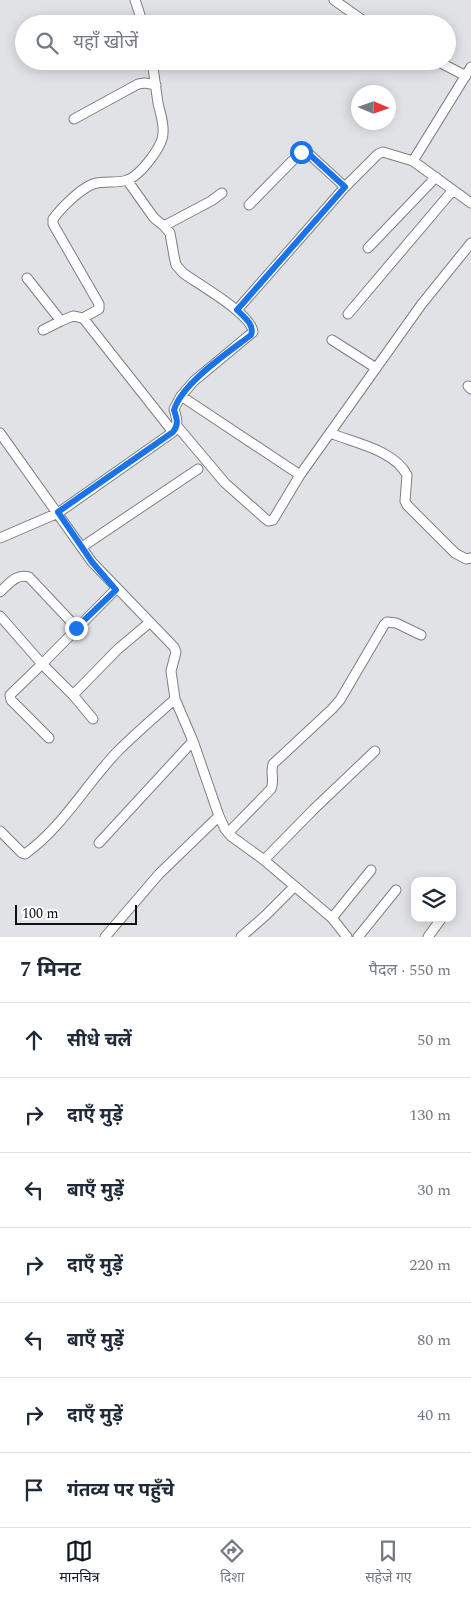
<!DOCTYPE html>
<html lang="hi">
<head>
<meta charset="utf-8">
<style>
  :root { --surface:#fff; --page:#f6f6f7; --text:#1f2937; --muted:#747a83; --line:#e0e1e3; --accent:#111827 }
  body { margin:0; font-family:Spectral,"Noto Sans Devanagari",serif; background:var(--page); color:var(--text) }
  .controls { position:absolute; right:15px; bottom:15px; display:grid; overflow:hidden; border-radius:10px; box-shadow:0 2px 12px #0003 }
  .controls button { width:45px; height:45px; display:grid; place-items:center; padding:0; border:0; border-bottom:1px solid var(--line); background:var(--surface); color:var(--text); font:25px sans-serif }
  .compass { position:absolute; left:351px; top:85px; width:45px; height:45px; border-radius:50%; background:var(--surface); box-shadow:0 2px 12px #0003; rotate:92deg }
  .scale { position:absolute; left:15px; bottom:12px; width:122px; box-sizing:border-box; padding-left:5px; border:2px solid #0f1011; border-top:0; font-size:14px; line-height:18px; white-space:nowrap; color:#0f1011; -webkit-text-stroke:4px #fff; paint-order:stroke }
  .stop { position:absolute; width:15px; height:15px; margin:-11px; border:4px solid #1a73e8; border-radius:50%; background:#fff }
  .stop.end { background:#1a73e8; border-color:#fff; box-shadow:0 1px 5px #0008 }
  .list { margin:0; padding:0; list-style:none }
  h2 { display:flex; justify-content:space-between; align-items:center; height:65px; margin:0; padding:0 20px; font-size:21px }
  h2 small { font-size:16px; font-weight:400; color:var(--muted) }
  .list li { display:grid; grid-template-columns:32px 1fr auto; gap:15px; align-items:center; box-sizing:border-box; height:75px; padding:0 20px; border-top:1px solid var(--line) }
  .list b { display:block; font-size:19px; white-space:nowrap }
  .list em { font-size:16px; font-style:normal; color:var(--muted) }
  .icon { flex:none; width:28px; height:28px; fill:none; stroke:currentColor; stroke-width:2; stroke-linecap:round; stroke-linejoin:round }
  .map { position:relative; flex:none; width:471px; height:937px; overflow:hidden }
  .search { position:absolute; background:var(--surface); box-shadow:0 2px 12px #0003; left:15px; right:15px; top:15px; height:55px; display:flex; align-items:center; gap:12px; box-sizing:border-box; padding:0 18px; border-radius:28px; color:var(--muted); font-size:19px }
  .sheet { height:590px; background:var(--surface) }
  nav { display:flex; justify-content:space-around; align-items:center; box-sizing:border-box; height:70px; border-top:1px solid var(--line); background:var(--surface); font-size:14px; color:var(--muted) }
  nav a { display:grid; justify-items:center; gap:2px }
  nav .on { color:var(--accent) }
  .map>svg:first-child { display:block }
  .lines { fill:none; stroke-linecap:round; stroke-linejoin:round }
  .street-casing { stroke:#7d7f83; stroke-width:11 }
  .street { stroke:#fff; stroke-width:9 }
  .route { stroke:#1a73e8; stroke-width:6 }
</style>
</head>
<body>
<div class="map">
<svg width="471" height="937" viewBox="0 0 471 937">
  <rect width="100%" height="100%" fill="#e0e2e6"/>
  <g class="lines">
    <defs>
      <path id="street" d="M135,0L143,24
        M334,0L368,24
        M437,61L466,76
        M74,119L138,84L145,83L156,85
        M413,161L471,203
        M249,205L301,152L305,151L308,153L345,187L378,154L383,152L413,161L471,67
        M164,226L211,201L222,193
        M368,248L436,177
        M27,278L61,321L73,316L83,318L173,432
        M237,310L345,187
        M348,314L453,190
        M83,318L99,309V304L53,224V219C61,208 80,189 93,184C104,180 117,184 127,180C140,176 163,146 163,133C164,122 160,113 158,103C156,89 154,75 152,61
        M43,330L61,321
        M332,340L376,368
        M468,386L471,389
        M181,396L300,475L421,305L471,243
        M177,426L225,483L268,521L273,520L300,475
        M0,433L92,562L174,647L176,652L171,671L175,699L193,741L219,816L225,829L231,836L264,860L332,918L347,937
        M330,433C355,443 394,450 407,475L405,501L407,505L455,553L466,559L471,558
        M0,538L58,513L173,432C179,424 177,419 174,409L181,396L194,381L253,332C252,314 198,284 183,273L176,265L174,256L170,233L164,226L154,218L127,180
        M82,547L198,469
        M0,592C9,584 16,573 29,577L77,628
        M0,616L42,664L116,589
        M73,695L93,719
        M49,738L11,700L10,695L42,664L73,695L118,649L149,623
        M0,831L22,853L25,854C63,827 86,784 118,751C136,733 156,716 175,699
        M228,833L271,789C275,780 270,773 273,764L332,709L340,700L384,625L387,622L396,623L421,635
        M99,843L193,741
        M264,860L314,809L375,751
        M332,918L371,870
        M105,937L159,874L219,816
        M241,937L266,915L294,887
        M358,937L396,890
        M428,937L441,919"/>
    </defs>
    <use href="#street" class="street-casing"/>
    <use href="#street" class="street"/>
  </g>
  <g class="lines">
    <path class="route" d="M76,628L116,590L92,562L58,512L173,432C179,424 177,419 174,410C182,383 229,352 251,335C255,325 244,317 237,310L345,187L308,153L304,151L301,152"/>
  </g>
</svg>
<div class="controls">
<button><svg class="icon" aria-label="layers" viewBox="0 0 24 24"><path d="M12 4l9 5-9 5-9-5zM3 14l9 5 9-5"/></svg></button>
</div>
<svg class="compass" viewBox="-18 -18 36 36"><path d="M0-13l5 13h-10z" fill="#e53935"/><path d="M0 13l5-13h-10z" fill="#747a83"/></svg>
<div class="scale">100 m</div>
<div class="stop" style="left:301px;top:152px"></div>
<div class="stop end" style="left:76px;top:628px"></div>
<div class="search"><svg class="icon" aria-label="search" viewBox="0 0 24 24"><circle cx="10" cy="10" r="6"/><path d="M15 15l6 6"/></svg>यहाँ खोजें</div>
</div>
<section class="sheet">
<h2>7 मिनट<small>पैदल · 550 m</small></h2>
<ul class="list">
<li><svg class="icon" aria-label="ahead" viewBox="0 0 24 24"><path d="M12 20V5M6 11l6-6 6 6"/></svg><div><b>सीधे चलें</b></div><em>50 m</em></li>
<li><svg class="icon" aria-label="right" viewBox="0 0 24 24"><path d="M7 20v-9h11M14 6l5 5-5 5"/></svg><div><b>दाएँ मुड़ें</b></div><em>130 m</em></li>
<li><svg class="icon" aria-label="left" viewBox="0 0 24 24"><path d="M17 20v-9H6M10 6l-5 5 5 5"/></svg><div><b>बाएँ मुड़ें</b></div><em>30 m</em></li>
<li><svg class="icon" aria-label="right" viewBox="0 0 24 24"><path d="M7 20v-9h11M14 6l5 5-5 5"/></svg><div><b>दाएँ मुड़ें</b></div><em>220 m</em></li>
<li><svg class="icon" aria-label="left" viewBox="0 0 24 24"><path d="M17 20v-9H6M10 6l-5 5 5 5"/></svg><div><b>बाएँ मुड़ें</b></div><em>80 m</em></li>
<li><svg class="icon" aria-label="right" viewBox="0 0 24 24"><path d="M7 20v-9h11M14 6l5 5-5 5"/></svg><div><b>दाएँ मुड़ें</b></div><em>40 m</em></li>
<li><svg class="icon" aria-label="arrive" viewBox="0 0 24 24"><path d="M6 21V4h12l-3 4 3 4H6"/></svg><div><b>गंतव्य पर पहुँचे</b></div></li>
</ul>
</section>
<nav>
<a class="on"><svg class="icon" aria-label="map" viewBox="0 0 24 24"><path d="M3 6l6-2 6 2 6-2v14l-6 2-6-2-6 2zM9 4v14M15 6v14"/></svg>मानचित्र</a>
<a><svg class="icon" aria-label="directions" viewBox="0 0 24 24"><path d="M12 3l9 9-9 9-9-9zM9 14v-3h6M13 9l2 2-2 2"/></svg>दिशा</a>
<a><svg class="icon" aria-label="saved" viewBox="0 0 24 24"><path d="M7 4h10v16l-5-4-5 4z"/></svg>सहेजे गए</a>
</nav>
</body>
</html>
